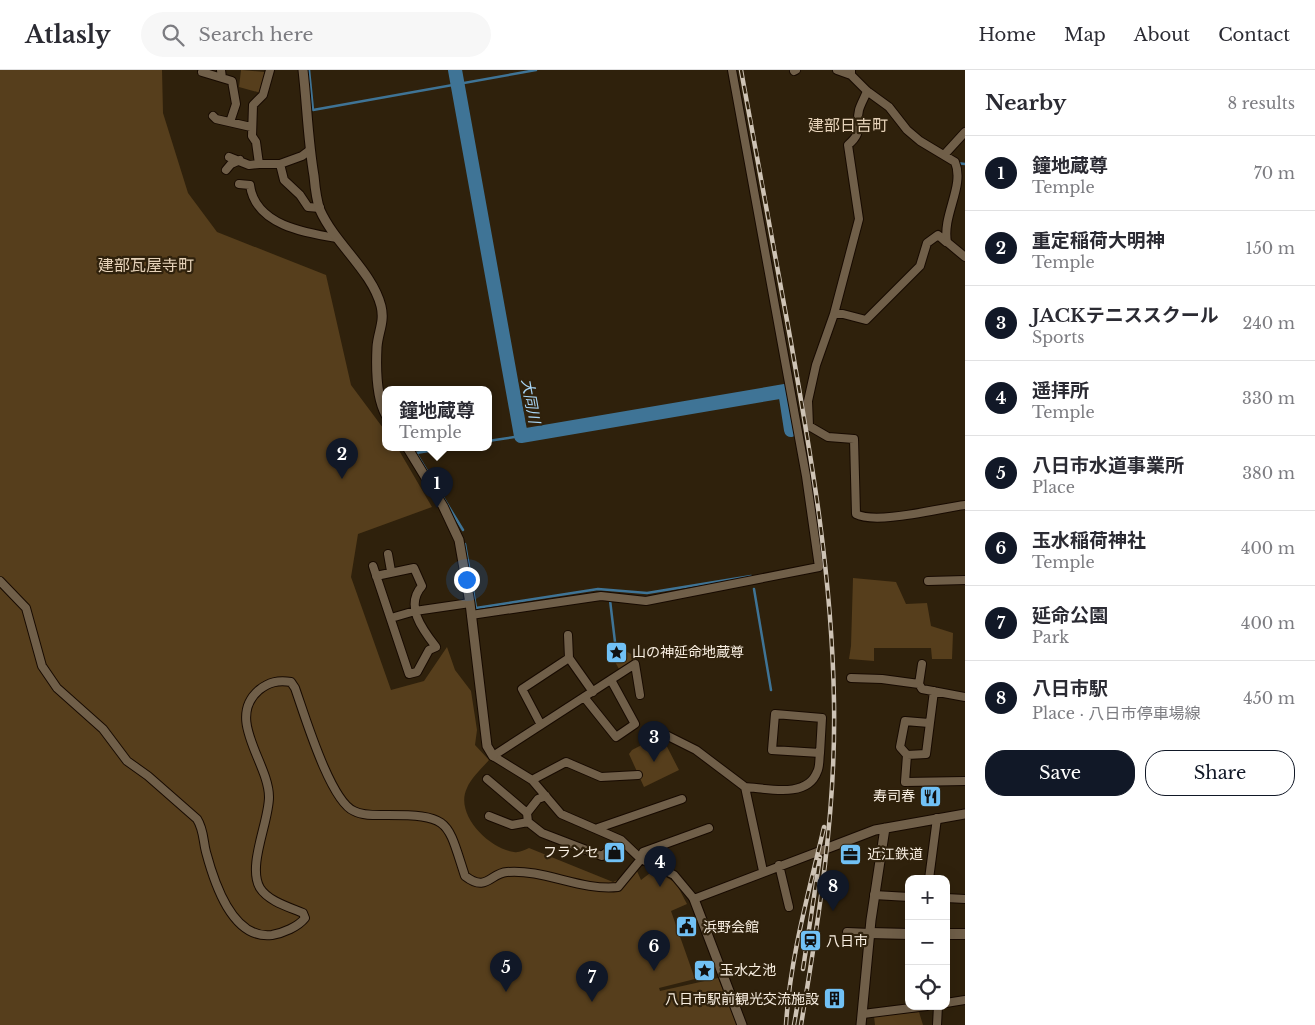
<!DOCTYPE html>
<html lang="en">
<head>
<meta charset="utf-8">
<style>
  :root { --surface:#fff; --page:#f7f7f7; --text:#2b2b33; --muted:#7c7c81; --line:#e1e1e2; --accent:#111827 }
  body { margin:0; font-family:"Libre Baskerville","Noto Sans JP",serif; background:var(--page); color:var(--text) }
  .controls { position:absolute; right:15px; bottom:15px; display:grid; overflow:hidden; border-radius:10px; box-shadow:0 5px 20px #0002 }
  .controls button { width:45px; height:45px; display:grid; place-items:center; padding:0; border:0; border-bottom:1px solid var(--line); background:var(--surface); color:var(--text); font:25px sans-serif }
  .you { position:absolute; left:466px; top:509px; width:18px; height:18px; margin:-12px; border:4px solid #fff; border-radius:50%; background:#1a73e8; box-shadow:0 0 0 8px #1a73e833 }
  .badge { display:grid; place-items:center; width:32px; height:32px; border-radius:50%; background:var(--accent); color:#fff; font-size:16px; font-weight:700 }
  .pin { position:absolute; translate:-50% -41px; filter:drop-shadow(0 1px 2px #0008) }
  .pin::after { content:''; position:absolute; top:26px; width:18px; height:15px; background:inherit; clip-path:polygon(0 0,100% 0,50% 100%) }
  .popup { position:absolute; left:382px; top:316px; width:110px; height:65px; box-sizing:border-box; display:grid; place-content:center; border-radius:10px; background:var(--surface); filter:drop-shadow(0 1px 4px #0005); font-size:16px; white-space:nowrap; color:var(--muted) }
  .popup b { font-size:19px; color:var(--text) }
  .popup::after { content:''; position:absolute; left:50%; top:100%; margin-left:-10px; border:10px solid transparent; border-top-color:var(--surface) }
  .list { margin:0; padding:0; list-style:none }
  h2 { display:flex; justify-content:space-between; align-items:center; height:65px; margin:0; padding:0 20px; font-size:21px }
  h2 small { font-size:16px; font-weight:400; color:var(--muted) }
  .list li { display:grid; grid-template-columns:32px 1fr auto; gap:15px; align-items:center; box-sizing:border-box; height:75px; padding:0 20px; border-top:1px solid var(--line) }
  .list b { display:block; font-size:19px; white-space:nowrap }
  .list p { margin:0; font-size:16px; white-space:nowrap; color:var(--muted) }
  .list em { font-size:16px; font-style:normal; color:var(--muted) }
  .actions { display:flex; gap:10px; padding:15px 20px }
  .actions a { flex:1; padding:11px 0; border:1px solid var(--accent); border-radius:20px; text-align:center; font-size:18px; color:var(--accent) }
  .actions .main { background:var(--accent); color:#fff }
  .icon { flex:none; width:28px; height:28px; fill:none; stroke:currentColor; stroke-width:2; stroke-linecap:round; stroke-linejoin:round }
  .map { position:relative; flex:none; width:965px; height:955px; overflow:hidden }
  header { display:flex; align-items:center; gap:30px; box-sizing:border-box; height:70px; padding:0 25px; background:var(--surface); border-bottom:1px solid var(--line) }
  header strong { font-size:24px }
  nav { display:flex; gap:28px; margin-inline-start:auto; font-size:18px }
  .search { width:350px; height:45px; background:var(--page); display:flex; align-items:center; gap:12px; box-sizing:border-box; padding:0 18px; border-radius:28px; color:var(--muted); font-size:19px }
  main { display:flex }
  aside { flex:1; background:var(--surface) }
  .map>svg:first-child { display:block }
  .green { fill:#563e1c }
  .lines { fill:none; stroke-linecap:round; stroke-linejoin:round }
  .stream { stroke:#3f7496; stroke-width:2.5 }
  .river { stroke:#3f7496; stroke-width:14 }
  .minor-casing { stroke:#170a00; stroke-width:10 }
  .tertiary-casing { stroke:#170a00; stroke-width:11 }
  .secondary-casing { stroke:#170a00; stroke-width:12 }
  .minor { stroke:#705f49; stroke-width:8 }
  .tertiary { stroke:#705f49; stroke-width:9 }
  .secondary { stroke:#705f49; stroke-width:10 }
  .rail-casing { stroke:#cec3b5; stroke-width:4.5 }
  .rail { stroke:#2f210c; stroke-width:2.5; stroke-dasharray:8; stroke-linecap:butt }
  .labels { text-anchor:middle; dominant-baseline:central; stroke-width:4.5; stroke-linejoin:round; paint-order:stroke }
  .poi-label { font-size:14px; fill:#f8eee1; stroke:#2f210c; text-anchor:start }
  .water-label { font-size:15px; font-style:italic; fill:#a8d5f5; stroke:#2f210c }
  .quarter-label { font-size:16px; fill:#e6d2b9; stroke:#2f210c }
</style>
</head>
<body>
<header>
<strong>Atlasly</strong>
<div class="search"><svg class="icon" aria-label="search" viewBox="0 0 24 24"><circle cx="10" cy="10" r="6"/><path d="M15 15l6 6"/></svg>Search here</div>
<nav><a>Home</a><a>Map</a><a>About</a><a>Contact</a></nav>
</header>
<main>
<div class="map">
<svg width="965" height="955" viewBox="0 0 965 955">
  <rect width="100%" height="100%" fill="#2f210c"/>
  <path class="green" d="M0,0H162L163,43L188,123L217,162L326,205L351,315L386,362V377H397L432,437L358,464L351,507L391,620L424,611L447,577L455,600L471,621L477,660L475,675L489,690C482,698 471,708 467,718C454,744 489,779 514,782C519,783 524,780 529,778L613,812L637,801L641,810L654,800L676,813L687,834L671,841L695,909L659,918L660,921L718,908L737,955H0Z
    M241,0L265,2L261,23L239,17Z
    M853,508L896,512L906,534L927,533L931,556L953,563L952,589H932L931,578H874V591L849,589L851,576Z
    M616,576L633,585L631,593L619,599L609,581Z
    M661,665L679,700L644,717L629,684L632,680Z
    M919,942L923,955H875L874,946Z"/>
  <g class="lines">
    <path class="stream" d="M309,0L313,40L536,0
      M957,93L965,94
      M488,371L521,366
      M453,377L416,383L463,460
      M465,474L476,538L598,519L647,523L751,506
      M754,519L771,620
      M610,530L615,572"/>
    <path class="river" d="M455,0L521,366L785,321L791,360"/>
    <defs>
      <path id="minor" d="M270,0L263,25L253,35L252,66L256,72L259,94H280L284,110L300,125L308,137L320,138
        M837,0L851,5
        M851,0V5L867,21L889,37L907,60L920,71L955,92C965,116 942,145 947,172L965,187
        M794,1L796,0
        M202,2L222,8L221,0
        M222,8L232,11L236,34L230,52
        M867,21C865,27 861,33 859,40C855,58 864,61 848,75L859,149L834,244H843L866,250L920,196L927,173L938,165L946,172
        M213,46L216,49L251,57
        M944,85L965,62
        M229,87L249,95L259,94
        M280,94L302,86L310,80
        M226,100L231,94L240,90
        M239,114L250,115C255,155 305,163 337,168
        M834,244L816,295L808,331L809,356L828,367L854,369L856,444C876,455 940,438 965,435
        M388,484L391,501
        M373,496L409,604L417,602L429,580L436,577C423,560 404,536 422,516L414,498L376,506
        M0,511L26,538L42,596L57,618L103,659L127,691L148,706L197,749C204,760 203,771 206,782C214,812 232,870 272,865C283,863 298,857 305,848L303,843C289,837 268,831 260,818C247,796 269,752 269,727C269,693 225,649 259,620C269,612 278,610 291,612L295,618C304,643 330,731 354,741C363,746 377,745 388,745C451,745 447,751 465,806C487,823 490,803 507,802C545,799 580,821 618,817L641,789L643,782L709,758
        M928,511L965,510
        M471,545L601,526L646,531L819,497L806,406L732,0
        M391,548L415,541L470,533
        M568,565L569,588
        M851,608L882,609L919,614L922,619L965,627
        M919,614L922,594
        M640,625L635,594L493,686L532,710L561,744L621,770L641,789L674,805L694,829L828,778
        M584,627L616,667L635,654L611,610
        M775,644L822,648L820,683L772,680Z
        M929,653L905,651L900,677L907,685L905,712L965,711
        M541,655L522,619L569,588L593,622
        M668,666L696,680L745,717
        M907,685L926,684L934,621
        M487,709L527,743
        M532,710L566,692L601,707L638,705
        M546,726L538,729L527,743L528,752L542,763L602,786L621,770
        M489,746L512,755L528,752
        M598,758L682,729
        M779,795L789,837
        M763,801L745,717C766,718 807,729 817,702C820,697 819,689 820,683
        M929,809L937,748
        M874,825L909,827
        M946,828L965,829
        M847,862L870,863
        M946,933L965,930
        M863,944L927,936
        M937,955L938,936"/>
      <path id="tertiary" d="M303,0C307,35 308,71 314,106C315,117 316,129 320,140C335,174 372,201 381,236C385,252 378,262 377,277C376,297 376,327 386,345
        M407,377L443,436L459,470L470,533L487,676L493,686
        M828,778L875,760L965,744
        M694,829L742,955
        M861,955L871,850L885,758"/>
      <path id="secondary" d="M870,863L909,864
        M946,864H965"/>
    </defs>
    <use href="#minor" class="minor-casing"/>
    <use href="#tertiary" class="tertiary-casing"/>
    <use href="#secondary" class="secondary-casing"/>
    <use href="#minor" class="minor"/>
    <use href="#tertiary" class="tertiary"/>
    <use href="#secondary" class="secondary"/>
    <defs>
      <path id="rail" d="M741,0C758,89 774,178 790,267C812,391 832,506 834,632C836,741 819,848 801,955
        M803,899L820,787
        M786,955C790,887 809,822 824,757
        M794,955L799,926"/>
    </defs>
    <use href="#rail" class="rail-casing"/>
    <use href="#rail" class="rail"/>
  </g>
  <defs>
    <symbol id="sight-square" viewBox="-11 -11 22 22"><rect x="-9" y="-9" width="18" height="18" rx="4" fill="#71c1f5" stroke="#2f210c"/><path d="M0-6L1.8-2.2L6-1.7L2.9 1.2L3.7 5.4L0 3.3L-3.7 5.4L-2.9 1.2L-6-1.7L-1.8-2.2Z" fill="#111"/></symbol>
    <symbol id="restaurant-square" viewBox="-11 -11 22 22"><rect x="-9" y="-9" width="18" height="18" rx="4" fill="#71c1f5" stroke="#2f210c"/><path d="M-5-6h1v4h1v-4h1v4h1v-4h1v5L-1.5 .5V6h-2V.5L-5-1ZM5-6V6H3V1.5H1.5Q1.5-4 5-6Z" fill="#111"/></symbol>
    <symbol id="shop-square" viewBox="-11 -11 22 22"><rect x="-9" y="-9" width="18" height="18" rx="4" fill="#71c1f5" stroke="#2f210c"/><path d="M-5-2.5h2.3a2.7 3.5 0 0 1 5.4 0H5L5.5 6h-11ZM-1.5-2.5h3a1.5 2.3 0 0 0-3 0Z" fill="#111"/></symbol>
    <symbol id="office-square" viewBox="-11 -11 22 22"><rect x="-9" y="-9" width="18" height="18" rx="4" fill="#71c1f5" stroke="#2f210c"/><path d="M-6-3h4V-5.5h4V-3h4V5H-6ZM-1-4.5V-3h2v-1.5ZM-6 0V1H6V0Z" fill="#111"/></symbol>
    <symbol id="civic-square" viewBox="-11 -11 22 22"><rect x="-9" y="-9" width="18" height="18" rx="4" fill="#71c1f5" stroke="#2f210c"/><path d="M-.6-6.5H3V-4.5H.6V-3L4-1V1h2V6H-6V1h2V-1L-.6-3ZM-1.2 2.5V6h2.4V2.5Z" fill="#111"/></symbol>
    <symbol id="station-square" viewBox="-11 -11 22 22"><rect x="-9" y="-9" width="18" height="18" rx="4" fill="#71c1f5" stroke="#2f210c"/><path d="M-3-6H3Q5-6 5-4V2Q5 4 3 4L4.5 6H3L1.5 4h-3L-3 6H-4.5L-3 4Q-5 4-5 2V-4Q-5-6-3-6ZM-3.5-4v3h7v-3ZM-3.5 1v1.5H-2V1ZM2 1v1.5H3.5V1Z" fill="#111"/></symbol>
    <symbol id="building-square" viewBox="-11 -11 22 22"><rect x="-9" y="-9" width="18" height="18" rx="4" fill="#71c1f5" stroke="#2f210c"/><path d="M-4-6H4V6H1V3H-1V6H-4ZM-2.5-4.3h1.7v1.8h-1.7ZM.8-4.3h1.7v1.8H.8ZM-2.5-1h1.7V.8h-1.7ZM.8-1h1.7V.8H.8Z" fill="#111"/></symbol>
  </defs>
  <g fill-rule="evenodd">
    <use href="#sight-square" x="604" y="570" width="25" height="25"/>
    <use href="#restaurant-square" x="918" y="714" width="25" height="25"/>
    <use href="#shop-square" x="602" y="770" width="25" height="25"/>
    <use href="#office-square" x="838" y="772" width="25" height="25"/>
    <use href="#civic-square" x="674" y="844" width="25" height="25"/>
    <use href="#station-square" x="798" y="858" width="25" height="25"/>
    <use href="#sight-square" x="692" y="888" width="25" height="25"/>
    <use href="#building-square" x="822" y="916" width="25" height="25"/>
  </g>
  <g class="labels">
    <g class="poi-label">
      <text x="632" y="582">山の神延命地蔵尊</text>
      <text x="915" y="726" text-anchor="end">寿司春</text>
      <text x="599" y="782" text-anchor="end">フランセ</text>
      <text x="867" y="784">近江鉄道</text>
      <text x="703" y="857">浜野会館</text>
      <text x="826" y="871">八日市</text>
      <text x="720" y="900">玉水之池</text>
      <text x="819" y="929" text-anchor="end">八日市駅前観光交流施設</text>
    </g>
    <g class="water-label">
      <text transform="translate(531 331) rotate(80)">大同川</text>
    </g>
    <g class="quarter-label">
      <text x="848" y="55">建部日吉町</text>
      <text x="146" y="195">建部瓦屋寺町</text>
    </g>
  </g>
</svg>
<div class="controls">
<button>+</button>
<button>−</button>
<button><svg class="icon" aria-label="locate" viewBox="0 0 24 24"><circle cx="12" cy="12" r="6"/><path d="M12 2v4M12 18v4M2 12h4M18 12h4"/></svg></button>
</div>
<div class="you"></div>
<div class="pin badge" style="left:437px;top:438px">1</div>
<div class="popup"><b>鐘地蔵尊</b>Temple</div>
<div class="pin badge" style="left:342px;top:409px">2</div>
<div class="pin badge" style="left:654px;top:692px">3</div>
<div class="pin badge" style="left:660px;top:817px">4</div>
<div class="pin badge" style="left:506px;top:922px">5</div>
<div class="pin badge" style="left:654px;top:901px">6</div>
<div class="pin badge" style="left:592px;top:932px">7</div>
<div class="pin badge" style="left:833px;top:841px">8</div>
</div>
<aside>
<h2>Nearby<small>8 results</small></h2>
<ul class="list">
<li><span class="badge">1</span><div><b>鐘地蔵尊</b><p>Temple</p></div><em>70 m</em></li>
<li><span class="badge">2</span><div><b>重定稲荷大明神</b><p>Temple</p></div><em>150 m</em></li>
<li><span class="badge">3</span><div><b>JACKテニススクール</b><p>Sports</p></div><em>240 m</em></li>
<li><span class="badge">4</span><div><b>遥拝所</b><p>Temple</p></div><em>330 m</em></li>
<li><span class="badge">5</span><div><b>八日市水道事業所</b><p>Place</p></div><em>380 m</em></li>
<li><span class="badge">6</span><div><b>玉水稲荷神社</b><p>Temple</p></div><em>400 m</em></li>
<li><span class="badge">7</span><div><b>延命公園</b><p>Park</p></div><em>400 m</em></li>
<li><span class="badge">8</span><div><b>八日市駅</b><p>Place · 八日市停車場線</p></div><em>450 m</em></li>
</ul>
<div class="actions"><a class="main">Save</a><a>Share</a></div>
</aside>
</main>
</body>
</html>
